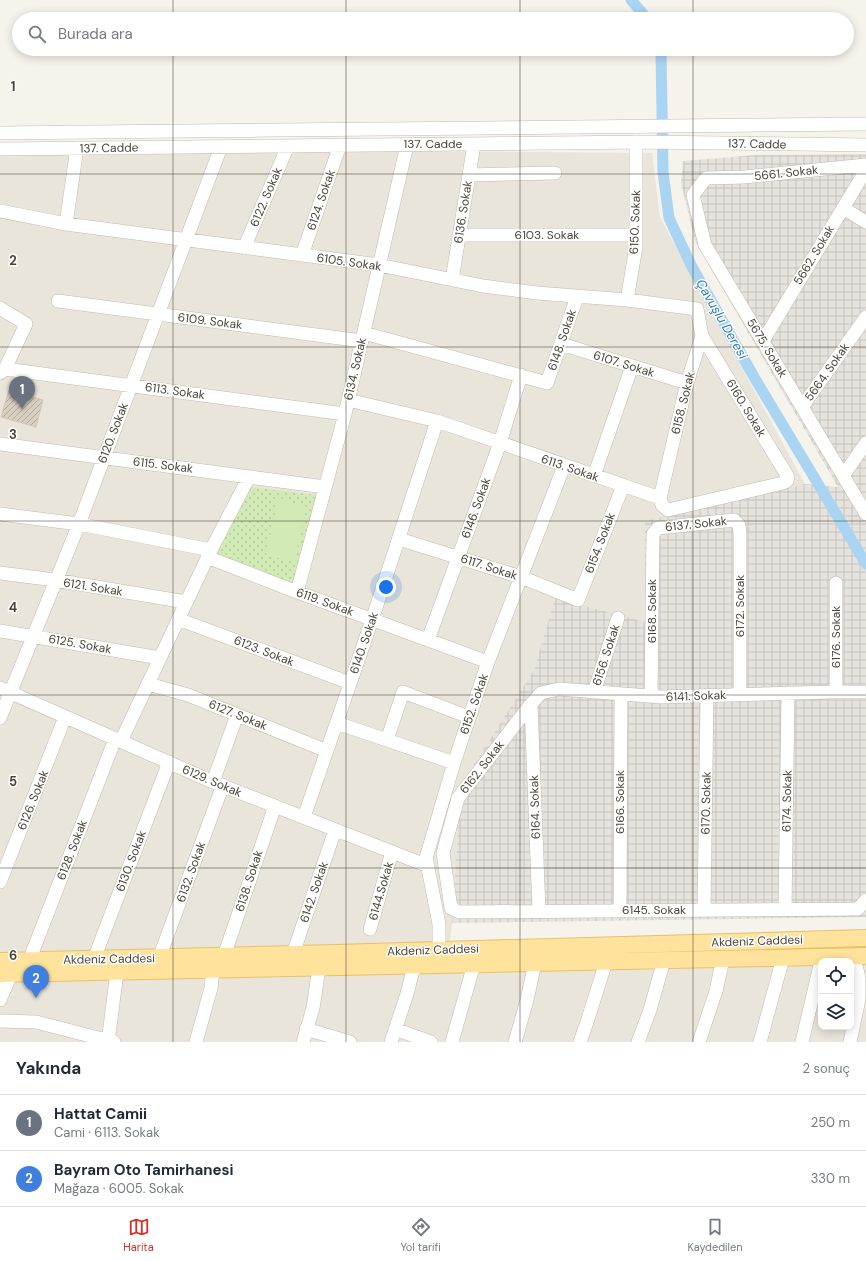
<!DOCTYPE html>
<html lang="tr">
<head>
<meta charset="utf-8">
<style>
  :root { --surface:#fff; --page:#f2f2f3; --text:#1f2937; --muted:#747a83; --line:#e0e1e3; --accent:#d93025 }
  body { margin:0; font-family:"DM Sans",sans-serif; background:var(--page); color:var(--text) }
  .controls { position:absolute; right:12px; bottom:12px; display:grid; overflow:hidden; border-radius:8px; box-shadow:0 2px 10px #0003 }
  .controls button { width:36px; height:36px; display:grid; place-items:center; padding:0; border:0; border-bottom:1px solid var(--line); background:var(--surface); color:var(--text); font:20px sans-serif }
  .you { position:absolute; left:386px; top:587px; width:14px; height:14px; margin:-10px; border:3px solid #fff; border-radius:50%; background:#1a73e8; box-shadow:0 0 0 6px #1a73e833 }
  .badge { display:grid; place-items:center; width:26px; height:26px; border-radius:50%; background:var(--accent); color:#fff; font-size:13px; font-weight:700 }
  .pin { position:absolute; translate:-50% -33px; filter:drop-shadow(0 1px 2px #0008) }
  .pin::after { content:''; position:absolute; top:21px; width:14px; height:12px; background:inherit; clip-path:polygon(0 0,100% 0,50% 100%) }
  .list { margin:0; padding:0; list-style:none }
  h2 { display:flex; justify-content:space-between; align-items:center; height:52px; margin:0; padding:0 16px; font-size:17px }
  h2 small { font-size:13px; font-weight:400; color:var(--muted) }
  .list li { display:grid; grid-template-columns:26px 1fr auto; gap:12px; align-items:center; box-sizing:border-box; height:56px; padding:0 16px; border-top:1px solid var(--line) }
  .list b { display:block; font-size:15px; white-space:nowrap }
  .list p { margin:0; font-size:13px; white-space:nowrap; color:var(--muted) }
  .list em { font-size:13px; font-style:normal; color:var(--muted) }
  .icon { flex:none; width:22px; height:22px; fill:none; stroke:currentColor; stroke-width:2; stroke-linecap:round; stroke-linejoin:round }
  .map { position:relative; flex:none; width:866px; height:1042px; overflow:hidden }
  .search { position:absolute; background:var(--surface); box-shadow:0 2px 10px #0003; left:12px; right:12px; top:12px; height:44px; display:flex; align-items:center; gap:10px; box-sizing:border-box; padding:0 14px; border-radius:22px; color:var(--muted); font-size:15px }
  .sheet { height:164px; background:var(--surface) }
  nav { display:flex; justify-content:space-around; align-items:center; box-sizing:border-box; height:56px; border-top:1px solid var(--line); background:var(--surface); font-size:11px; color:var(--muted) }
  nav a { display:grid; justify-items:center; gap:2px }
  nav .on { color:var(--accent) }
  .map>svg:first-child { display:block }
  .residential { fill:#eae5da }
  .industrial { fill:url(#industrial-grid) }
  .park { fill:url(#park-dots) }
  .garden { fill:#d2eab5 }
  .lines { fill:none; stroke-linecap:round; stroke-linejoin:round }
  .canal { stroke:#a9d4f2; stroke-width:11 }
  .building { fill:url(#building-hatch); stroke:#d3c7b4 }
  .minor-casing { stroke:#c2bbae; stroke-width:14 }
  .major-casing { stroke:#e6c16a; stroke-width:18 }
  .minor { stroke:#fff; stroke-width:13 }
  .major { stroke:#ffe39c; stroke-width:16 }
  .grid { fill:none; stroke:#4b4439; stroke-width:1; stroke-opacity:0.55 }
  .labels { text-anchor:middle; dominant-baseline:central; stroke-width:3; stroke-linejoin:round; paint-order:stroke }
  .street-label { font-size:12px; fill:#4b4439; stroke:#fff }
  .water-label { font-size:13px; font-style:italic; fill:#2e7ab2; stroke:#fff }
  .grid-label { font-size:13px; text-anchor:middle; font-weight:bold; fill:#4b4439; stroke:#fff; stroke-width:3; stroke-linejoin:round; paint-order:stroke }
</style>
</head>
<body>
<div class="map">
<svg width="866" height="1042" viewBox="0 0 866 1042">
  <defs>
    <pattern id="industrial-grid" width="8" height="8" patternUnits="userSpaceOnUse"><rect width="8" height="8" fill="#e6e2dd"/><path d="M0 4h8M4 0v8" fill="none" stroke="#c7c3be"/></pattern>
    <pattern id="park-dots" width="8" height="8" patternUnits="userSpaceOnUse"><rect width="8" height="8" fill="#d2eab5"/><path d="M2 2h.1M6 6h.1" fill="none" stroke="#b6ca9c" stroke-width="1.8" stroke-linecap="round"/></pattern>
    <pattern id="building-hatch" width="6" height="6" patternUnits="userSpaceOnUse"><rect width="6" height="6" fill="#d8cfc1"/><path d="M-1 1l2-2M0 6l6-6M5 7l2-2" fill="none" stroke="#b1aa9e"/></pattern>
  </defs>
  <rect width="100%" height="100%" fill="#f6f3ec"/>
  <path class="residential" d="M432,151L652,153L660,217L805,484L645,521L646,623L555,598L534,670L461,785L452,923L447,969L821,965V1027H851V964H866V1042H0V155Z"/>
  <path class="industrial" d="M866,154V917L452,923L461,785L534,670L555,598L645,622V521L805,484L838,487L695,241L681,183L683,161L756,155Z"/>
  <path class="park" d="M250,487L317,495L294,587L216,555Z"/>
  <path class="garden" d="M278,499L307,507L294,562L266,555Z"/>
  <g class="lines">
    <path class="canal" d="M631,0L644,15L646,19
      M660,49L661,52L663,172L669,218L692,267L754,377L866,564"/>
  </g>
  <path class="building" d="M9,390L43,400L36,427L1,417Z"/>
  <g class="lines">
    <defs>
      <path id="minor" d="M0,133L866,124
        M0,149L644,142L866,145
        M866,165L744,177L706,178L693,195L705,245L866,514
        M469,175L555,173
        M843,208L866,222
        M0,211L66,224L379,265L483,286L537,293L627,300L697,309L702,336L687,383L660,498
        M66,224L77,148
        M459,235H636
        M244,248L288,146
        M302,255L340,145
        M452,280L474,144
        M627,300L636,247V142
        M58,301L362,341
        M0,308L26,324L5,369L0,373
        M364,333L547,383L577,297
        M763,341L866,170
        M561,344L687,383
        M5,369L345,414
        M348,400L437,421L660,498
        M802,407L866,317
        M0,444L325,487
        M594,476L632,366
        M843,476L866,443
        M660,498L662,505L668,510L783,483L787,481L788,477L702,336
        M0,514L79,524L211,550
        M399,539L521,577L578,600L623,486
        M207,557L297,592L488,662
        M0,573L55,580L186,602
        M836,583V692
        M297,592L345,414L407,145
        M178,619L350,683
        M0,631L160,658
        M428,640L500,443L521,375
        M148,684L188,695L327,751
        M0,688L213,782L428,866
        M594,692L618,618
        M866,692H832L661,697L559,689L541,693L531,704L458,798L443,853L451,908L459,912L858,909L866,900
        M651,696L653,534L658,528L734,520L739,525L740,533V694
        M531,704L539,911
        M0,718L79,524L221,147
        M337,723L454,763
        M387,740L403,692L469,717
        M121,741L211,550L249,477
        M213,782L237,715
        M304,817L372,620L437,421
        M0,882L65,717
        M785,909L788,693
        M704,910L707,695
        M620,911L621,694
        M370,929L392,852
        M439,950V924L426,858L454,763L488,662L564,466
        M293,954L335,830
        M224,956L275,806
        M159,958L223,785
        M94,959L169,762
        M29,961L115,739
        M0,1000L11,974
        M0,1021L36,1022L114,1042
        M306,1029L350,1042
        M395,1029L431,1042
        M108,1042L117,972
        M196,1042L211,988L213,970
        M303,1042L313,1008L319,968
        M391,1042L407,994L414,966
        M452,1042L474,964L475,955
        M515,1042L527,1000L535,963
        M580,1042L588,1019L606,962
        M638,1042L650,1010L664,960
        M699,1042L716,991L723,959
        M760,1042L783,958
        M802,1042L822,957
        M850,1042L859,999V977L853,956"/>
      <path id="major" d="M0,961L336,953L866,938
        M0,974L866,956"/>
    </defs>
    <use href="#minor" class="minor-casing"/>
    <use href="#major" class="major-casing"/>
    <use href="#minor" class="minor"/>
    <use href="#major" class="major"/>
  </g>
  <path class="grid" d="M173,0V19M346,0V19M520,0V19M693,0V19M173,49V1042M346,49V1042M520,49V1042M693,49V1042M0,174H866M0,347H866M0,521H866M0,695H866M0,868H866"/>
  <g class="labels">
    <g class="street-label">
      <text x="433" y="144">137. Cadde</text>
      <text transform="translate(757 144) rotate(1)">137. Cadde</text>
      <text transform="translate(109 148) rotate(-1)">137. Cadde</text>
      <text transform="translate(786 173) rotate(-6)">5661. Sokak</text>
      <text transform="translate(266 197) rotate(-67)">6122. Sokak</text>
      <text transform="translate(321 200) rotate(-71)">6124. Sokak</text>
      <text transform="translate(463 212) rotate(-81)">6136. Sokak</text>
      <text transform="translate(635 222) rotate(-88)">6150. Sokak</text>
      <text x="547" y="235">6103. Sokak</text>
      <text transform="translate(814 255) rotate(-59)">5662. Sokak</text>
      <text transform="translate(349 262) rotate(8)">6105. Sokak</text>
      <text transform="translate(210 321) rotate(7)">6109. Sokak</text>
      <text transform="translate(562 340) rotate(-71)">6148. Sokak</text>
      <text transform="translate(767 348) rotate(59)">5675. Sokak</text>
      <text transform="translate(624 364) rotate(17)">6107. Sokak</text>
      <text transform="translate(355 369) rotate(-77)">6134. Sokak</text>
      <text transform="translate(827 372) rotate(-55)">5664. Sokak</text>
      <text transform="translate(175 391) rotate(8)">6113. Sokak</text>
      <text transform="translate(683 403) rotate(-76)">6158. Sokak</text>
      <text transform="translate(746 408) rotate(59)">6160. Sokak</text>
      <text transform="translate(113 433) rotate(-69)">6120. Sokak</text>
      <text transform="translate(163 465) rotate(7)">6115. Sokak</text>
      <text transform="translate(570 468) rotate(19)">6113. Sokak</text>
      <text transform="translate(476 508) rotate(-70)">6146. Sokak</text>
      <text transform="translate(696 524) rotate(-6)">6137. Sokak</text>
      <text transform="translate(600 543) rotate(-69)">6154. Sokak</text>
      <text transform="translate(489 567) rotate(18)">6117. Sokak</text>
      <text transform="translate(93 587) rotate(9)">6121. Sokak</text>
      <text transform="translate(325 602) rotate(20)">6119. Sokak</text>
      <text transform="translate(740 606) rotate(-90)">6172. Sokak</text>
      <text transform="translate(652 611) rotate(-90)">6168. Sokak</text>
      <text transform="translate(836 637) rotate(-90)">6176. Sokak</text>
      <text transform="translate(364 643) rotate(-71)">6140. Sokak</text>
      <text transform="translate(80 644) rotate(10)">6125. Sokak</text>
      <text transform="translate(264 651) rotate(21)">6123. Sokak</text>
      <text transform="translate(606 655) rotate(-72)">6156. Sokak</text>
      <text transform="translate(696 696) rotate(-2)">6141. Sokak</text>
      <text transform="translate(474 704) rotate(-71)">6152. Sokak</text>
      <text transform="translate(238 715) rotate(22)">6127. Sokak</text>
      <text transform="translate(482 767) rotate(-52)">6162. Sokak</text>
      <text transform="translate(212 781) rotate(23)">6129. Sokak</text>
      <text transform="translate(33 800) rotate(-68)">6126. Sokak</text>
      <text transform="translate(787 801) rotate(-89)">6174. Sokak</text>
      <text transform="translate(620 802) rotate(-90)">6166. Sokak</text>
      <text transform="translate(706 803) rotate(-89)">6170. Sokak</text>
      <text transform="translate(535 807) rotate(-92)">6164. Sokak</text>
      <text transform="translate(72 850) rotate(-69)">6128. Sokak</text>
      <text transform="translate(131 861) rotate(-69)">6130. Sokak</text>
      <text transform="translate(191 872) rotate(-70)">6132. Sokak</text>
      <text transform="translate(249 881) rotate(-72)">6138. Sokak</text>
      <text transform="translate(381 891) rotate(-74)">6144.Sokak</text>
      <text transform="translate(314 892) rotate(-71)">6142. Sokak</text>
      <text x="654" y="910">6145. Sokak</text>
      <text transform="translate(757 941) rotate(-2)">Akdeniz Caddesi</text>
      <text transform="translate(433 950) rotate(-2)">Akdeniz Caddesi</text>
      <text transform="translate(109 959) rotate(-1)">Akdeniz Caddesi</text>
    </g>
    <g class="water-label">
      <text transform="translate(722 319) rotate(60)">Çavuşlu Deresi</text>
    </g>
  </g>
  <g class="grid-label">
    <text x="13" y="91">1</text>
    <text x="13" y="265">2</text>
    <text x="13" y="439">3</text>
    <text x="13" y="612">4</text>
    <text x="13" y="786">5</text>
    <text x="13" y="960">6</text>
  </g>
</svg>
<div class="controls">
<button><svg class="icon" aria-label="locate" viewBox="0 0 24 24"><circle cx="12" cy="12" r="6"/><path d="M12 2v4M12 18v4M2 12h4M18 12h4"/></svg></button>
<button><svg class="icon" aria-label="layers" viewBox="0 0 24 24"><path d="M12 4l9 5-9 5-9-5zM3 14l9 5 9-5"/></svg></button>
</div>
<div class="you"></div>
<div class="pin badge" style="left:22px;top:409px;background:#6b7280">1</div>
<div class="pin badge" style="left:36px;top:998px;background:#3f7fe0">2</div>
<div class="search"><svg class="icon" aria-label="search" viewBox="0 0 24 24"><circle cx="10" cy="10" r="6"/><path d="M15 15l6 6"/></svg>Burada ara</div>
</div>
<section class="sheet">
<h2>Yakında<small>2 sonuç</small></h2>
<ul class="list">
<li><span class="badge" style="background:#6b7280">1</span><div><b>Hattat Camii</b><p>Cami · 6113. Sokak</p></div><em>250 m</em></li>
<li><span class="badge" style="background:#3f7fe0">2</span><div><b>Bayram Oto Tamirhanesi</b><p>Mağaza · 6005. Sokak</p></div><em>330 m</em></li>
</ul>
</section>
<nav>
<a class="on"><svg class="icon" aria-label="map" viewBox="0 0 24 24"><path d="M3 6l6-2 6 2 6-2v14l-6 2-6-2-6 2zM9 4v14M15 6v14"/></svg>Harita</a>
<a><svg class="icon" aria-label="directions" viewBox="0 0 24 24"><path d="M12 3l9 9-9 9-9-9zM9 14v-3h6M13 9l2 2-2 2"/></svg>Yol tarifi</a>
<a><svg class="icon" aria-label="saved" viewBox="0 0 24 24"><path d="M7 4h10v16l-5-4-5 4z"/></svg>Kaydedilen</a>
</nav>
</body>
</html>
